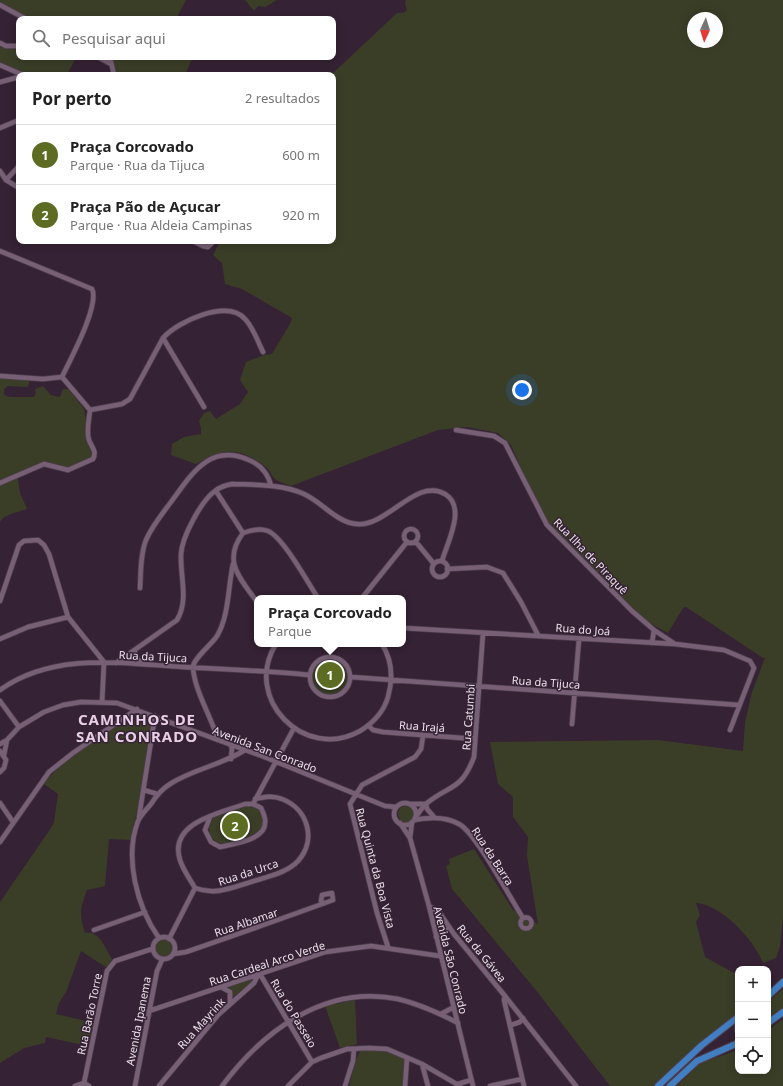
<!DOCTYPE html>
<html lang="pt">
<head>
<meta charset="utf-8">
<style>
  :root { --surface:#fff; --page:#f2f2f2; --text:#222; --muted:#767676; --line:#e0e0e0; --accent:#5c6d23 }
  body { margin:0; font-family:"Noto Sans",sans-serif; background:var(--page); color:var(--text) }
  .controls { position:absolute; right:12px; bottom:12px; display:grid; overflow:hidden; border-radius:8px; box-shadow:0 2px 10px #0003 }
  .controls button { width:36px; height:36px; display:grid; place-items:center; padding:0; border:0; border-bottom:1px solid var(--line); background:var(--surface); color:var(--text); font:20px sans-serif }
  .compass { position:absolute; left:687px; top:12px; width:36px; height:36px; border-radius:50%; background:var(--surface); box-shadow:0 2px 10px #0003; rotate:184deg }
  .you { position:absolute; left:522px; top:390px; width:14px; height:14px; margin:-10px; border:3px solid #fff; border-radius:50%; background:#1a73e8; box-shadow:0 0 0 6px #1a73e833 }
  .badge { display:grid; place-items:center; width:26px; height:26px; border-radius:50%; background:var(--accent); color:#fff; font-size:13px; font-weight:700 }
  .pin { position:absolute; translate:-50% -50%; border:2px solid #fff; box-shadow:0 1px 4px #0006 }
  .popup { position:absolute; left:254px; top:595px; width:152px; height:52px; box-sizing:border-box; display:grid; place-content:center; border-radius:8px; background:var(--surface); filter:drop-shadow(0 1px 3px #0005); font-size:13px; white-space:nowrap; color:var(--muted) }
  .popup b { font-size:15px; color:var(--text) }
  .popup::after { content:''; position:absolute; left:50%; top:100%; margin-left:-8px; border:8px solid transparent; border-top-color:var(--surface) }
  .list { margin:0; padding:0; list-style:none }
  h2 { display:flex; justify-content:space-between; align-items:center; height:52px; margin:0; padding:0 16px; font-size:17px }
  h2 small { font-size:13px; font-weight:400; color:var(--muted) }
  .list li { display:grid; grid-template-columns:26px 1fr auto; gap:12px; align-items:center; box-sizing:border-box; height:60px; padding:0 16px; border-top:1px solid var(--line) }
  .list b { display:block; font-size:15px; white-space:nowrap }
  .list p { margin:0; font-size:13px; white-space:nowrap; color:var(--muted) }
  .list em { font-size:13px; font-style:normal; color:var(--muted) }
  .icon { flex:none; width:22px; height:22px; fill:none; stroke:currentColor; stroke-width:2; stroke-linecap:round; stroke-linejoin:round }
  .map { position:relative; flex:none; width:783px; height:1086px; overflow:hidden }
  .search { position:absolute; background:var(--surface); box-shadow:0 2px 10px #0003; left:16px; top:16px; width:320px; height:44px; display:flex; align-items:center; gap:10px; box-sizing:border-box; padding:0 14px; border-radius:8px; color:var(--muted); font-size:15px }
  .panel { position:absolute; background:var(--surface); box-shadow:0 2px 10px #0003; left:16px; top:72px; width:320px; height:172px; border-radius:8px }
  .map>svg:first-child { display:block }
  .green { fill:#3b3e27; fill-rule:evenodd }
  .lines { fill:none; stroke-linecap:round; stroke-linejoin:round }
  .minor-casing { stroke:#4e3e4d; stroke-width:6 }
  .major-casing { stroke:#4e3e4d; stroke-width:8 }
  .minor { stroke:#776075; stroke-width:4.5 }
  .major { stroke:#427fc2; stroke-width:6 }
  .labels { text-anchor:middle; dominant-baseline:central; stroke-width:3; stroke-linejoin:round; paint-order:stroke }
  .street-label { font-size:11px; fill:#ecdfeb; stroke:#352234 }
  .district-label { font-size:15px; font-weight:bold; letter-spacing:1px; fill:#e9cfe7; stroke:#352234 }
</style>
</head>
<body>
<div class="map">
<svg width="783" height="1086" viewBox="0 0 783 1086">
  <rect width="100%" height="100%" fill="#352234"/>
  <path class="green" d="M0,0H186L176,19H25L0,6Z
    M245,0H277L265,7L258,6L254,11Z
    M406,0H783V918L780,946L776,958L763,963C754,940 721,904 696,903L700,915L696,922L705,957L738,975V1013L694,1048L655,1086H610L539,994L452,889L446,866L450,864L449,859L474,849L513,910L538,924L527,856L528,837L513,817V797L498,784L490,742L658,740L743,751L745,723L752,692L765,658H763L686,607L683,608L668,633L646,621L551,527L530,489L511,445L498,433L467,427L438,430L291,486C286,484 278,482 274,478C271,475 270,471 267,468C241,447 224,447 196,464L171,455L172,444L184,437L201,434V428L199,421L204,413L210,411L216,419L240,404L248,392L240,380L246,362L264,355L272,354L291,322L292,318L242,289L225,284L222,263L213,255L220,241H333V75H331L397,13H403L407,10L405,3ZM693,18H717V42H693Z
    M0,46L6,49H19V57H76L67,75L24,73L0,62Z
    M111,57H193L185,75H115Z
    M0,377L30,379L28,387L8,386L4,389V395L10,397H34L36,393L35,389L43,386L51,395L60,397L63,389H69L84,409L92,451V457L70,469L44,462L17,473L20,493L27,509C19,512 4,514 0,522Z
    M311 677a19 19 0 1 1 38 0a19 19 0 1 1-38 0Z
    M142,713L146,714L151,725L142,781V792L133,827L132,840L109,839L105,886L87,890C80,909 79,913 85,933C99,929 106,950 112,959L107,968L81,951L66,992L59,1003L56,1014L94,1023L88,1046L46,1037L45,1043L24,1048L0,1063V902L51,828L54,822L58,794L44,784C55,766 121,719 142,713Z
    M250,805C256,807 262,811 263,818C265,836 239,839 227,844C210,845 203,827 216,816Z
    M398 814a8 8 0 1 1 16 0a8 8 0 1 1-16 0Z
    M155 948a9 9 0 1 1 18 0a9 9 0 1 1-18 0Z
    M254,977L255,979L232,998L226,987Z
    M783,989V1011L768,1022V1002Z
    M355,1000L357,1044L340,1048L325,1006Z
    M783,1019V1086H677L700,1063L738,1050V1071H768V1030Z
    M373,1049L386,1051L405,1059L403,1086H349L355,1063L360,1051Z"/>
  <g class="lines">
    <defs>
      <path id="minor" d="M0,5L26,19
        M0,43L6,46H19
        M98,57L111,64
        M110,57L114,75
        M0,65L23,75
        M0,82L19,77
        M0,128L19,120
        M0,171L6,180L19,188
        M6,180L19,166
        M193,241L203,246L208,247L214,241
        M0,251L92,289C100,305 70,360 62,377
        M163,338L204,407
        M0,376L43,379L62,377
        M62,377L90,410
        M90,410L122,404L130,399L163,338C178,321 227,299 245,319C253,327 258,342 263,352
        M456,430L494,436L505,443L547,525L632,611L654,630L675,644
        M0,483L44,464L68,470L93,459C97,451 92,448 89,440C86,431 89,420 90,410
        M216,491L243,533
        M404 536a7 7 0 1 1 14 0a7 7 0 1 1-14 0Z
        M243,533C251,530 260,528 268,531C283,537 308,583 318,598
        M243,533C222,561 240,578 257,602
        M416,542L434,564
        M432 569a8 8 0 1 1 16 0a8 8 0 1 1-16 0Z
        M447,569L487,567L503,573L521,602L538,635
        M140,588C141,573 140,555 146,540C152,526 162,514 171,502C191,475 210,442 249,460C261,465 268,473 271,486
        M362,598L407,542
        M0,601L19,545L24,541L38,540L44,545L49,554L68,617L104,662L102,702
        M403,628L675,644L724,650L750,661L754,668L730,730
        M0,639L28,627L68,617
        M652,643L654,630
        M276,644C242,698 304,762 360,731C373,723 384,711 388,697C393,679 392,660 382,644
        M135,650V655L141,664
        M310 677a20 20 0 1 1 40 0a20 20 0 1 1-40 0Z
        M116,663L177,620C189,600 180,577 181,554C182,537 201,501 215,491C220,487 226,485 232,484C256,485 282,484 304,494C322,502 337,523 357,524C387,527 416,477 445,494C467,507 447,543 442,561
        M351,677L739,705
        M0,690C53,652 121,663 182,667C225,669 267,671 309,675
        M0,701L19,727
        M572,724L579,639
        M369,726L373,730L383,732L475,739
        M218,740C212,718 194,690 193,667C193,659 212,644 217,636C229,616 228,587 233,564
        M0,744L7,740L19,727L44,712L63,705L81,702L117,703L262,756L385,806L396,807
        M230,744L232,748L231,759
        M0,751L6,760L4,768L0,772
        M4,755L7,740
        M144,790L157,794
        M0,803L13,822
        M394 814a11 11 0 1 1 22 0a11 11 0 1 1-22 0Z
        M410,804H426
        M426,804L427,809L434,817
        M139,817L155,716
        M210,817L205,830L211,842L220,847C233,844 265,840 265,823C266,818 263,812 261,808L253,804
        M415,818C419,813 422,807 427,803C451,784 461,791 474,757L483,633
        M414,820C429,817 445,816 459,824C476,833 510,898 523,918
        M400,823L410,838L429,906L473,1086
        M410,838L412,822
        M0,842L49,772L73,753L137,709
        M195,888C190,879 183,870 180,860C168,822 221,813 245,804H253L294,728
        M195,888C214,895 229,889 248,883C264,877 286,874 298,861C317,840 308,809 282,799C273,795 264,797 255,799
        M429,906L439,912L454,934L505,996L504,1000L524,1086
        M520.5 923a5.5 5.5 0 1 1 11 0a5.5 5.5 0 1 1-11 0Z
        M94,930L145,912
        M153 948a11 11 0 1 1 22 0a11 11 0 1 1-22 0Z
        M436,937L450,928
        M159,938C137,907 124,858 138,821C141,815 147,809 151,804C156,796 162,789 170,784C193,769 222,765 245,750
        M169,939L195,888
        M388,947L377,913L350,804L362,785L415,757L421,749L423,736
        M173,954L186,952C235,935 284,918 333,900L332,893L322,895L321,901L324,903
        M260,974L312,1062
        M221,987L230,992V1003
        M505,996L576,1086
        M149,1011L325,952L371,946L440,956
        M441,1014L454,1007
        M511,1025L520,1022L523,1018
        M422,1064L428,1086
        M458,1084L471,1080
        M75,1086L84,1083
        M89,1086L84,1083L107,971L115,961L152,949
        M135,1086L157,971L162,960
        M159,1086L218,1015L254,983L258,975
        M222,1086C263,1031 325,984 398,999C419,1004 439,1013 458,1023
        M288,1086L312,1062L321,1058L347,1049L369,1048L387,1049L422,1064L460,1086
        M345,1086L353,1061L354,1049
        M405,1086L407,1058
        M490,1086L522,1079"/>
      <path id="major" d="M768,996L783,982
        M738,1021V1030
        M768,1023L783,1012
        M658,1086L702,1045L738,1017
        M670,1086L697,1061L738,1043"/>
    </defs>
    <use href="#minor" class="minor-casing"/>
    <use href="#major" class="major-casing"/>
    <use href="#minor" class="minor"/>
    <use href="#major" class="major"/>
  </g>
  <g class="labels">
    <g class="street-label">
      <text transform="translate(591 556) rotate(46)">Rua Ilha de Piraquê</text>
      <text transform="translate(583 629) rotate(4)">Rua do Joá</text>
      <text transform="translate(153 656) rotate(3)">Rua da Tijuca</text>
      <text transform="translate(546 682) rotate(4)">Rua da Tijuca</text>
      <text transform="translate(468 717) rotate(-86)">Rua Catumbi</text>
      <text transform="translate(422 726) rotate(4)">Rua Irajá</text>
      <text transform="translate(265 749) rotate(21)">Avenida San Conrado</text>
      <text transform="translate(493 856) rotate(57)">Rua da Barra</text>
      <text transform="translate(376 868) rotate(75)">Rua Quinta da Boa Vista</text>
      <text transform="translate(248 872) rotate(-18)">Rua da Urca</text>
      <text transform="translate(246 922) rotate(-19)">Rua Albamar</text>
      <text transform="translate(482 953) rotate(51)">Rua da Gávea</text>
      <text transform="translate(451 960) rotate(76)">Avenida São Conrado</text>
      <text transform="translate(267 963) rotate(-18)">Rua Cardeal Arco Verde</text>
      <text transform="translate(294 1013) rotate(59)">Rua do Passeio</text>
      <text transform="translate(89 1014) rotate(-78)">Rua Barão Torre</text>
      <text transform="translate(138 1021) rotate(-79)">Avenida Ipanema</text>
      <text transform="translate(201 1023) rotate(-48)">Rua Mayrink</text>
    </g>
    <g class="district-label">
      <text x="137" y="719">CAMINHOS DE<tspan x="137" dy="17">SAN CONRADO</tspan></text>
    </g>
  </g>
</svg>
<div class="controls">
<button>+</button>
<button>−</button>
<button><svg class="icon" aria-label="locate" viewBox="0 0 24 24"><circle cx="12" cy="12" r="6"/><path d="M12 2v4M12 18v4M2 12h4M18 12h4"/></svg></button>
</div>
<svg class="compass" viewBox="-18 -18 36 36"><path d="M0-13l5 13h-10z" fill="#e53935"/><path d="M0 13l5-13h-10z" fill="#767676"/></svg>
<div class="you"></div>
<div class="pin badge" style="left:330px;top:675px">1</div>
<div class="popup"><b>Praça Corcovado</b>Parque</div>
<div class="pin badge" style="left:235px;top:826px">2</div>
<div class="search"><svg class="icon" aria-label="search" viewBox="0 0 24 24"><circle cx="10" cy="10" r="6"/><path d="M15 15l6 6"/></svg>Pesquisar aqui</div>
<section class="panel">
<h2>Por perto<small>2 resultados</small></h2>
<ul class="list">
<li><span class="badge">1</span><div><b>Praça Corcovado</b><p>Parque · Rua da Tijuca</p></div><em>600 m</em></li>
<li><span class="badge">2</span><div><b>Praça Pão de Açucar</b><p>Parque · Rua Aldeia Campinas</p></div><em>920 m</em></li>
</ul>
</section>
</div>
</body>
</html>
